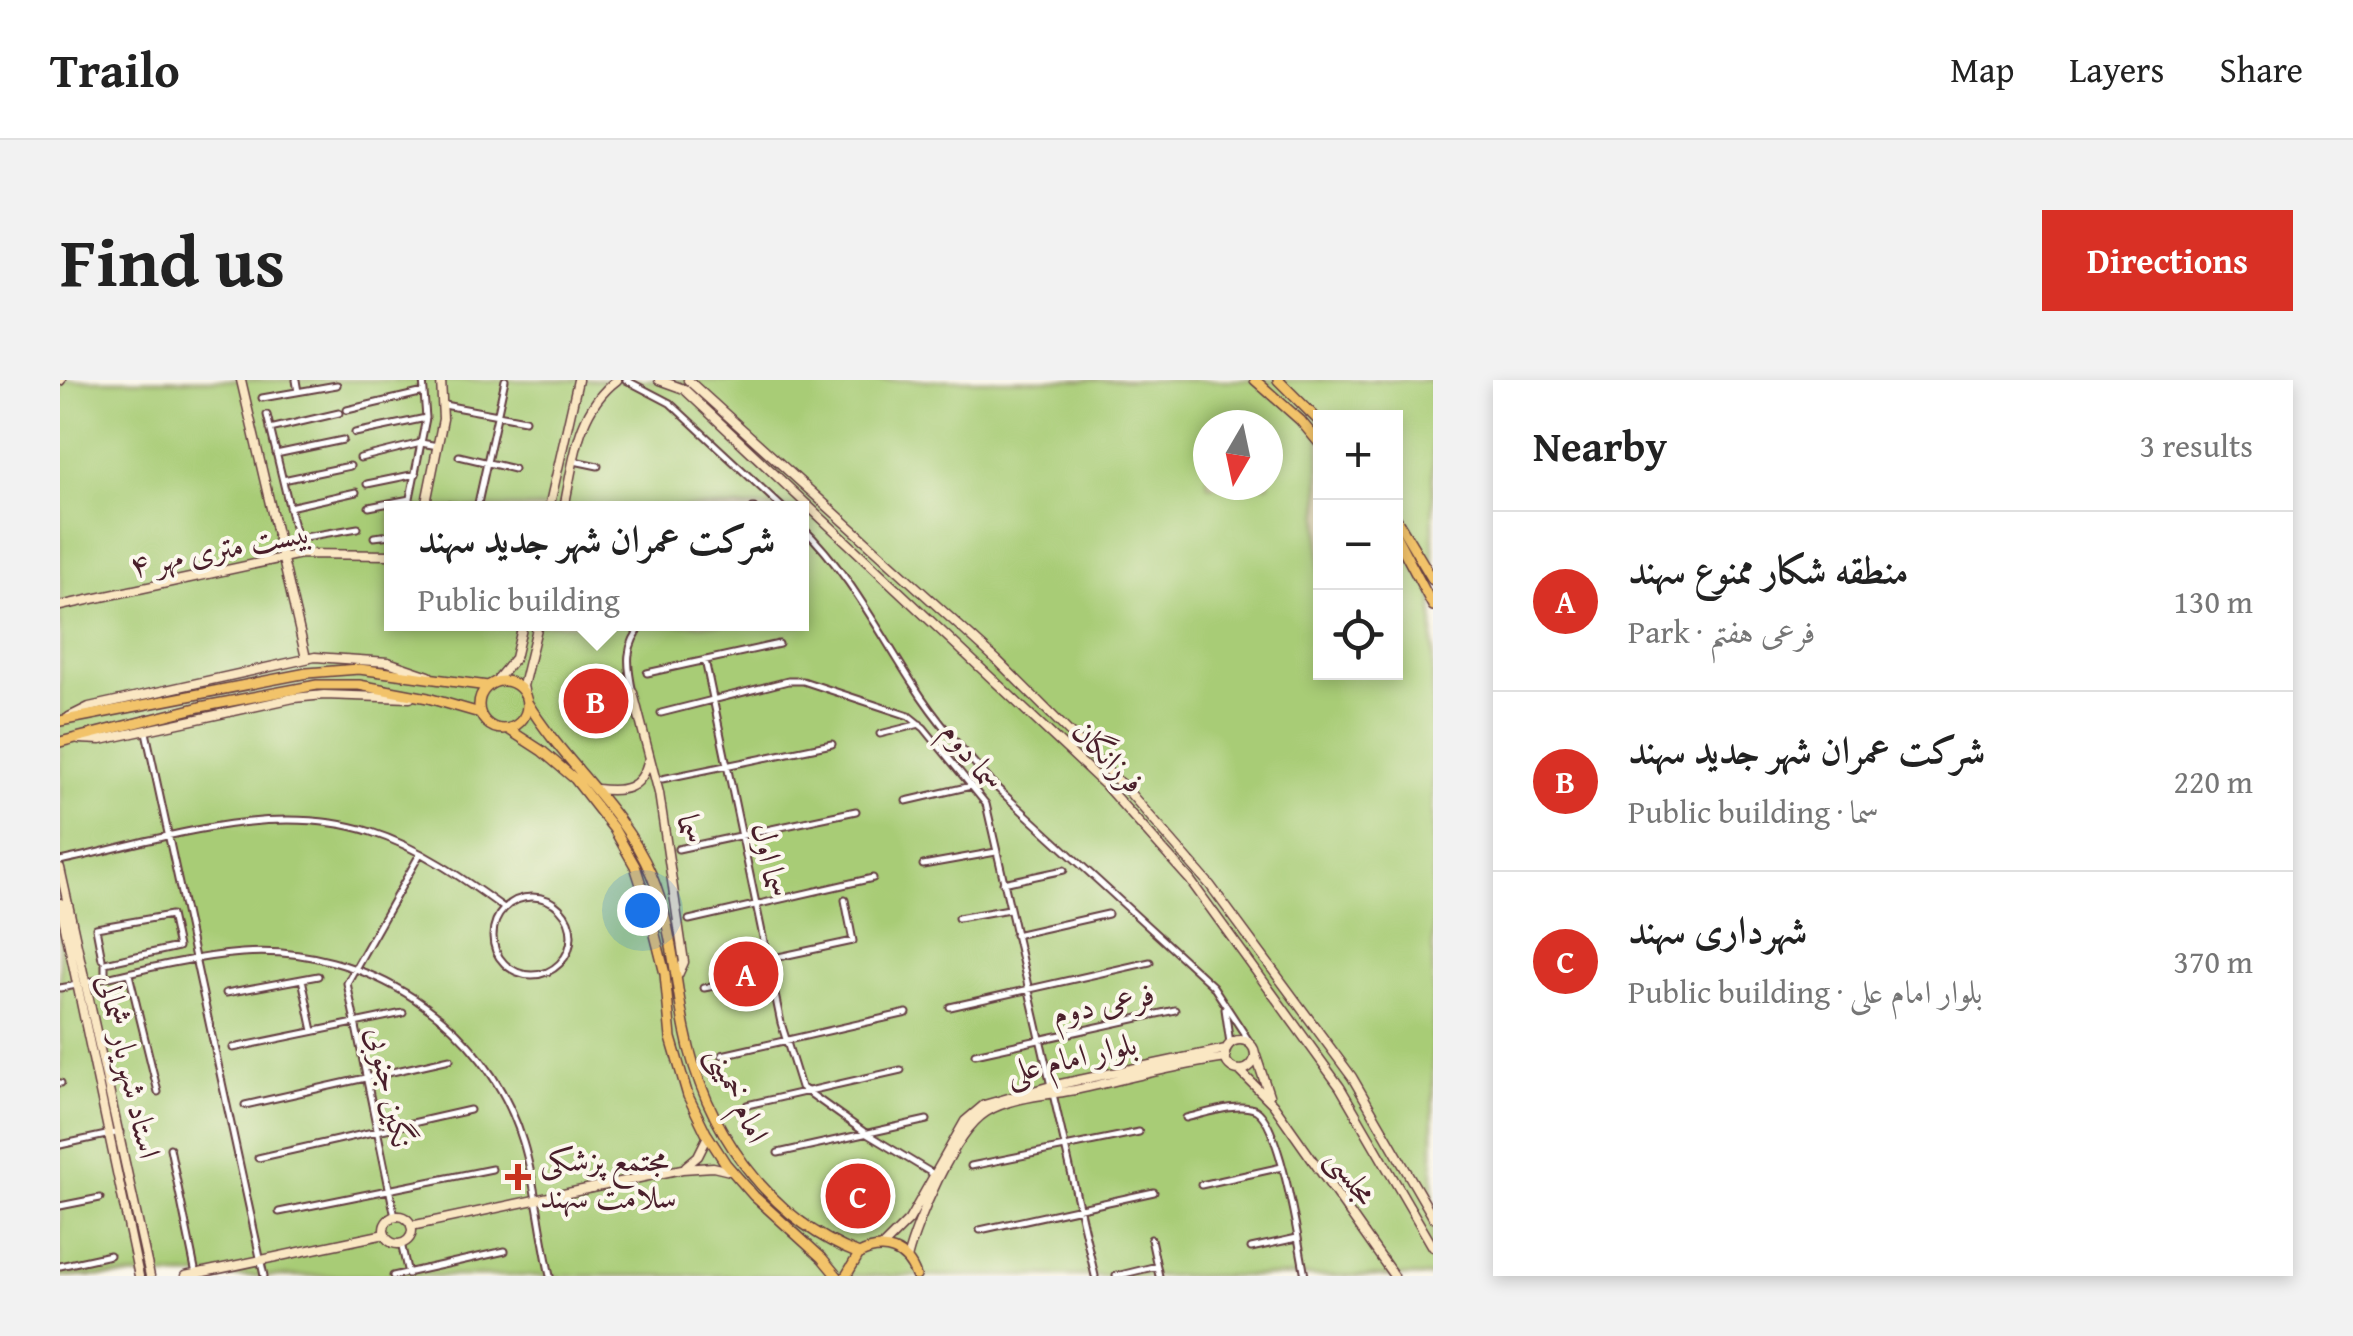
<!DOCTYPE html>
<html lang="en">
<head>
<meta charset="utf-8">
<style>
  :root { --surface:#fff; --page:#f2f2f2; --text:#222; --muted:#767676; --line:#e0e0e0; --accent:#d93025 }
  body { margin:0; font-family:"Gentium Book Plus",Amiri,serif; background:var(--page); color:var(--text) }
  .controls { position:absolute; right:30px; top:30px; display:grid; overflow:hidden; border-radius:0px; box-shadow:0 5px 15px #0003 }
  .controls button { width:90px; height:90px; display:grid; place-items:center; padding:0; border:0; border-bottom:2px solid var(--line); background:var(--surface); color:var(--text); font:50px sans-serif }
  .compass { position:absolute; left:1133px; top:30px; width:90px; height:90px; border-radius:50%; background:var(--surface); box-shadow:0 5px 15px #0003; rotate:189deg }
  .you { position:absolute; left:582px; top:530px; width:35px; height:35px; margin:-25px; border:8px solid #fff; border-radius:50%; background:#1a73e8; box-shadow:0 0 0 15px #1a73e833 }
  .badge { display:grid; place-items:center; width:65px; height:65px; border-radius:50%; background:var(--accent); color:#fff; font-size:32px; font-weight:700 }
  .pin { position:absolute; translate:-50% -50%; border:5px solid #fff; box-shadow:0 2px 10px #0006 }
  .popup { position:absolute; left:324px; top:121px; width:425px; height:130px; box-sizing:border-box; display:grid; place-content:center; border-radius:0px; background:var(--surface); filter:drop-shadow(0 2px 8px #0005); font-size:32px; white-space:nowrap; color:var(--muted) }
  .popup b { font-size:38px; color:var(--text) }
  .popup::after { content:''; position:absolute; left:50%; top:100%; margin-left:-20px; border:20px solid transparent; border-top-color:var(--surface) }
  .list { margin:0; padding:0; list-style:none }
  h2 { display:flex; justify-content:space-between; align-items:center; height:130px; margin:0; padding:0 40px; font-size:42px }
  h2 small { font-size:32px; font-weight:400; color:var(--muted) }
  .list li { display:grid; grid-template-columns:65px 1fr auto; gap:30px; align-items:center; box-sizing:border-box; height:180px; padding:0 40px; border-top:2px solid var(--line) }
  .list b { display:block; font-size:38px; white-space:nowrap }
  .list p { margin:0; font-size:32px; white-space:nowrap; color:var(--muted) }
  .list em { font-size:32px; font-style:normal; color:var(--muted) }
  .icon { flex:none; width:55px; height:55px; fill:none; stroke:currentColor; stroke-width:2; stroke-linecap:round; stroke-linejoin:round }
  .map { position:relative; flex:none; width:1373px; height:896px; overflow:hidden; border-radius:0px }
  header { display:flex; align-items:center; gap:60px; box-sizing:border-box; height:140px; padding:0 50px; background:var(--surface); border-bottom:2px solid var(--line) }
  header strong { font-size:48px }
  nav { display:flex; gap:55px; margin-inline-start:auto; font-size:35px }
  .intro { display:flex; align-items:center; justify-content:space-between; box-sizing:border-box; height:240px; padding:0 60px }
  h1 { margin:0; font-size:70px }
  .button { padding:25px 45px; border-radius:0px; background:var(--accent); color:#fff; font-size:35px; font-weight:700 }
  main { display:flex; gap:60px; padding:0 60px }
  aside { flex:1; background:var(--surface); border-radius:0px; box-shadow:0 5px 15px #0003 }
  .map>svg:first-child { display:block }
  .green { fill:#a8cc76; stroke:#797650; stroke-width:2.5; fill-rule:evenodd }
  .lines { fill:none; stroke-linecap:round; stroke-linejoin:round }
  .street-casing { stroke:#623c41; stroke-width:9 }
  .secondary-casing { stroke:#623c41; stroke-width:11 }
  .primary-casing { stroke:#623c41; stroke-width:12 }
  .street { stroke:#fff; stroke-width:5 }
  .secondary { stroke:#fae7c3; stroke-width:8 }
  .primary { stroke:#f2c36a; stroke-width:9 }
  .poi-dot { fill:#c8321e; stroke:#fbf7ec; stroke-width:4 }
  .labels { text-anchor:middle; dominant-baseline:central; stroke-width:8; stroke-linejoin:round; paint-order:stroke }
  .street-label { font-size:32px; fill:#4a1f2b; stroke:#fbf7ec }
  .poi-label { font-size:32px; fill:#4a1f2b; stroke:#fbf7ec; text-anchor:start }
</style>
</head>
<body>
<header>
<strong>Trailo</strong>
<nav><a>Map</a><a>Layers</a><a>Share</a></nav>
</header>
<div class="intro"><h1>Find us</h1><a class="button">Directions</a></div>
<main>
<div class="map">
<svg width="1373" height="896" viewBox="0 0 1373 896">
  <rect width="100%" height="100%" fill="#fbf7ec"/>
  <filter id="ink" filterUnits="userSpaceOnUse"><feTurbulence type="fractalNoise" baseFrequency=".01" numOctaves="2"/><feDisplacementMap in="SourceGraphic" scale="20" xChannelSelector="R" yChannelSelector="G"/><feConvolveMatrix kernelMatrix="1 2 1 2 8 2 1 2 1" color-interpolation-filters="sRGB"/></filter>
  <filter id="wash" filterUnits="userSpaceOnUse"><feTurbulence type="fractalNoise" baseFrequency=".0048" numOctaves="4" result="noise"/><feDisplacementMap in="SourceGraphic" scale="40" xChannelSelector="R" yChannelSelector="G"/><feGaussianBlur stdDeviation="2.25" result="paint"/><feColorMatrix in="noise" values="0 0 0 0 0 0 0 0 0 0 0 0 0 0 0 0 0 1.4 0 .05"/><feComposite in="paint" operator="in"/></filter>
  <g filter="url(#wash)">
    <rect width="100%" height="100%" fill="#e9dfbc"/>
    <path class="green" d="M0,0H1373V896H0ZM1260,38H1336V292H1260ZM1148,45H1208V105H1148ZM331,128H741V244H331Z"/>
  </g>
  <g filter="url(#ink)">
    <g class="lines">
      <defs>
        <path id="street" d="M236,0L238,12
          M566,0L610,23L723,128
          M202,18L277,5
          M384,25L465,40
          M287,30L364,12
          M207,35L236,155L239,158L298,148
          M210,49L279,33
          M295,53L366,38
          M216,74L283,60
          M399,76L454,89
          M300,78L361,63L378,66
          M514,81L538,86
          M223,100L290,86
          M307,104L356,94
          M388,125L405,128
          M229,127L296,112
          M309,127L350,119
          M348,128L366,38L363,0
          M417,128L445,0
          M693,128H694
          M741,146C788,191 818,250 853,304C877,342 906,374 936,407L1153,606L1191,664
          M314,157L331,155
          M645,280L721,643L741,707L807,754L875,795
          M587,293L719,264
          M573,313C567,285 564,265 584,244
          M601,333L728,301H743L849,336L864,348L926,424L991,706
          M86,352L204,896
          M820,354L860,344
          M602,399L772,364
          M846,421L911,406
          M618,469L796,431
          M0,481C99,460 211,420 311,452C359,467 404,499 444,528
          M863,485L936,472
          M943,503L1004,490
          M433 556a39 39 0 1 1 78 0a39 39 0 1 1-78 0Z
          M898,538L949,529
          M629,540L813,498
          M955,555L1048,534
          M42,579L36,548L111,535L118,567L45,583V598
          M709,579L793,561L785,520
          M69,594L98,712
          M242,599L253,651
          M25,603C76,591 130,577 182,573C305,564 427,642 463,762C476,804 480,852 490,896
          M0,608L17,605
          M644,608L712,595
          M166,613L258,596
          M890,627L1090,582
          M1165,629L1170,663
          M173,668L343,633
          M915,674L1115,630
          M662,675L847,633
          M0,703H1
          M993,714L1035,896
          M185,725L390,679
          M687,725L841,690
          M1126,738C1144,734 1179,721 1196,730C1221,745 1239,865 1245,896
          M0,765L60,752
          M110,768L136,894
          M718,773L867,740
          M198,778L410,730
          M911,786L1079,752
          M1141,805L1222,787
          M0,826L40,818
          M219,832L432,789
          M335,837L287,603L360,474
          M920,850L1094,812
          M1091,859L1099,896
          M341,863L348,894
          M1191,868L1237,858
          M0,886L50,875
          M333,896L445,871
          M1056,896L1097,886"/>
        <path id="secondary" d="M181,0L246,278
          M599,0L624,9L1045,405L1130,500L1280,707L1373,867
          M628,0L938,281L1069,412L1150,505L1292,697L1373,837
          M0,1L1,0
          M365,128L383,39L381,0
          M489,128L518,0
          M504,128C514,82 516,31 557,0
          M0,226L241,174L331,175
          M435,302L455,278L463,244
          M573,313L599,413L624,582L618,595
          M465,315L463,306L478,244
          M9,337L29,327L255,277L328,282L369,296
          M19,359L41,360L234,318L264,315L350,318
          M537,409C563,412 581,410 588,382
          M0,488L90,896
          M0,523L79,896
          M1165 675a15 15 0 1 1 30 0a15 15 0 1 1-30 0Z
          M1196,676L1209,715
          M1179,690L1213,724L1334,896
          M626,786L638,776L648,756
          M324 850a14 14 0 1 1 28 0a14 14 0 1 1-28 0Z
          M351,846L622,789L653,787L670,791
          M822,867L849,840L905,741L924,725L991,706L1166,669
          M847,879C856,843 894,752 926,732C951,717 987,715 1015,710C1065,699 1115,685 1166,678
          M125,896L325,854"/>
        <path id="primary" d="M1195,0L1240,40L1260,64
          M1218,0L1260,42
          M1336,138L1373,200
          M1336,156L1373,226
          M419 325a24 24 0 1 1 48 0a24 24 0 1 1-48 0Z
          M467,322C504,383 562,427 591,494C613,547 614,596 625,650C644,746 706,838 799,874
          M0,341L247,293L299,289L428,306
          M448,349L482,371L515,399L554,449L575,486L587,523L605,594L611,658L628,716L646,753L666,784L694,816L762,878L777,896
          M0,362L140,327L257,305H299L368,318L420,333
          M786,896L799,874C824,861 847,870 856,896"/>
      </defs>
      <use href="#street" class="street-casing"/>
      <use href="#secondary" class="secondary-casing"/>
      <use href="#primary" class="primary-casing"/>
      <use href="#street" class="street"/>
      <use href="#secondary" class="secondary"/>
      <use href="#primary" class="primary"/>
    </g>
  </g>
  <path class="poi-dot" d="M453 782h10v10h10v10h-10v10h-10v-10h-10v-10h10z"/>
  <g class="labels">
    <g class="street-label">
      <text transform="translate(160 168) rotate(-11)">بیست متری مهر ۴</text>
      <text transform="translate(913 376) rotate(53)">سما دوم</text>
      <text transform="translate(1049 376) rotate(46)">فرزانگان</text>
      <text transform="translate(631 449) rotate(80)">سما</text>
      <text transform="translate(711 480) rotate(78)">سما اول</text>
      <text transform="translate(1043 623) rotate(-12)">فرعی دوم</text>
      <text transform="translate(1011 677) rotate(-13)">بلوار امام علی</text>
      <text transform="translate(70 686) rotate(77)">استاد شهریار شمالی</text>
      <text transform="translate(331 707) rotate(78)">نگین جنوبی</text>
      <text transform="translate(679 714) rotate(65)">امام خمینی</text>
      <text transform="translate(1293 796) rotate(55)">مجلسی</text>
    </g>
    <g class="poi-label">
      <text x="480" y="779">مجتمع پزشکی<tspan x="480" dy="37">سلامت سهند</tspan></text>
    </g>
  </g>
</svg>
<div class="controls">
<button>+</button>
<button>−</button>
<button><svg class="icon" aria-label="locate" viewBox="0 0 24 24"><circle cx="12" cy="12" r="6"/><path d="M12 2v4M12 18v4M2 12h4M18 12h4"/></svg></button>
</div>
<svg class="compass" viewBox="-18 -18 36 36"><path d="M0-13l5 13h-10z" fill="#e53935"/><path d="M0 13l5-13h-10z" fill="#767676"/></svg>
<div class="you"></div>
<div class="pin badge" style="left:686px;top:594px">A</div>
<div class="pin badge" style="left:536px;top:321px">B</div>
<div class="popup"><b>شرکت عمران شهر جدید سهند</b>Public building</div>
<div class="pin badge" style="left:798px;top:816px">C</div>
</div>
<aside>
<h2>Nearby<small>3 results</small></h2>
<ul class="list">
<li><span class="badge">A</span><div><b>منطقه شکار ممنوع سهند</b><p>Park · فرعی هفتم</p></div><em>130 m</em></li>
<li><span class="badge">B</span><div><b>شرکت عمران شهر جدید سهند</b><p>Public building · سما</p></div><em>220 m</em></li>
<li><span class="badge">C</span><div><b>شهرداری سهند</b><p>Public building · بلوار امام علی</p></div><em>370 m</em></li>
</ul>
</aside>
</main>
</body>
</html>
